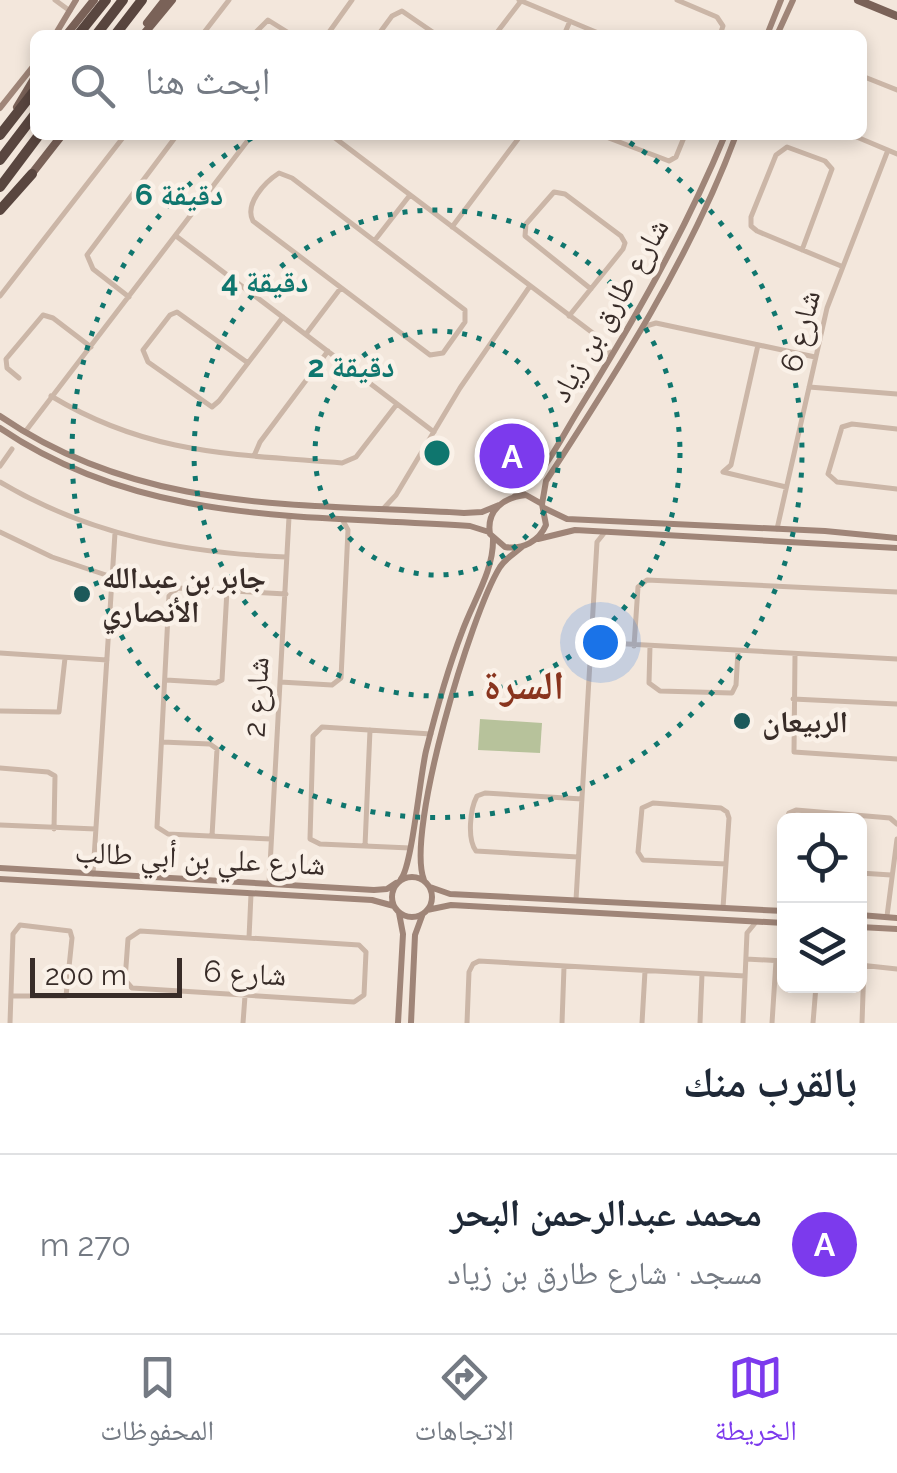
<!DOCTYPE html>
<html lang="ar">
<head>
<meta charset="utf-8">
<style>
  :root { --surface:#fff; --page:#f2f2f3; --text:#1f2937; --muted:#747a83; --line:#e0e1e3; --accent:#7c3aed }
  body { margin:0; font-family:Raleway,"Noto Naskh Arabic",sans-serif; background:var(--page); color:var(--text); direction:rtl }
  .controls { position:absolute; right:30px; bottom:30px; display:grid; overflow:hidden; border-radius:15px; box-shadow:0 5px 15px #0003 }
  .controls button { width:90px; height:90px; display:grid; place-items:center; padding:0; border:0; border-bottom:2px solid var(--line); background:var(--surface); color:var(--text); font:50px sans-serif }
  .scale { position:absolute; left:30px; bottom:25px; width:152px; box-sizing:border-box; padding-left:10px; border:5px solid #382c28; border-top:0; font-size:28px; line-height:35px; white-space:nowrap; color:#382c28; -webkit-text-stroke:8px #faf1e8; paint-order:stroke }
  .you { position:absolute; left:600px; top:642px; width:35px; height:35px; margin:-25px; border:8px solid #fff; border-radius:50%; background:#1a73e8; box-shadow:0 0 0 15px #1a73e833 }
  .badge { display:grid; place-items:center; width:65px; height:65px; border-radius:50%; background:var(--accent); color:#fff; font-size:32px; font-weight:700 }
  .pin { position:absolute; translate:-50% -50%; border:5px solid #fff; box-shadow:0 2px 10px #0006 }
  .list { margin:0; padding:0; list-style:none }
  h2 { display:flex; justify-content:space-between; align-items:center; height:130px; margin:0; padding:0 40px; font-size:42px }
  h2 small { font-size:32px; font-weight:400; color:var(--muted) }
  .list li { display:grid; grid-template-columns:65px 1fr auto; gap:30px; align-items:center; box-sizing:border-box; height:180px; padding:0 40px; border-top:2px solid var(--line) }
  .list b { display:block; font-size:38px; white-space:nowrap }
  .list p { margin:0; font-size:32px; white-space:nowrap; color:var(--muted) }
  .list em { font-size:32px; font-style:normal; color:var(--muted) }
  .icon { flex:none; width:55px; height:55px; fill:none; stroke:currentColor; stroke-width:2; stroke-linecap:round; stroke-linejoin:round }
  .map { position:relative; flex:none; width:897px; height:1023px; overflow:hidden; direction:ltr }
  .search { position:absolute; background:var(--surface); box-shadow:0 5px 15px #0003; left:30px; right:30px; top:30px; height:110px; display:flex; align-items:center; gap:25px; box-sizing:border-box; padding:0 35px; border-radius:15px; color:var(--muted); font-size:38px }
  .sheet { height:310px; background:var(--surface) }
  nav { display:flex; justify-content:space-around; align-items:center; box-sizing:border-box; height:140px; border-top:2px solid var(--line); background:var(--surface); font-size:28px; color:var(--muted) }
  nav a { display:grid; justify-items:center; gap:5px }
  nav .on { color:var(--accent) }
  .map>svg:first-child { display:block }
  .garden { fill:#b7c29b }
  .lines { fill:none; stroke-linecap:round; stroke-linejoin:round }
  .street { stroke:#cbb6a7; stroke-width:5 }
  .secondary { stroke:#9f8578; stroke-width:6 }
  .primary { stroke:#7a6258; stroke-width:8 }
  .highway { stroke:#59463f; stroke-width:10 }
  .ring { fill:none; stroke:#0f766e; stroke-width:5; stroke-dasharray:5 10 }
  .poi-dot { fill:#1c595a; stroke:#faf1e8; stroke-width:4 }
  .labels { text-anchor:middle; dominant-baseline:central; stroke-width:9; stroke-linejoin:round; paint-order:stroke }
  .street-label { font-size:30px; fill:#382c28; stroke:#faf1e8 }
  .poi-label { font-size:30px; font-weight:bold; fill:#382c28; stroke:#faf1e8; text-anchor:start }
  .district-label { font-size:40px; font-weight:bold; fill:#89341e; stroke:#faf1e8 }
  .centre { fill:#0f766e; stroke:#faf1e8; stroke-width:5 }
  .ring-label { font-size:30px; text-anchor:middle; font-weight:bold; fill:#0f766e; stroke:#faf1e8; stroke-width:9; stroke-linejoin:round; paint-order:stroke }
</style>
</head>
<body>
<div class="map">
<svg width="897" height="1023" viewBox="0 0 897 1023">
  <rect width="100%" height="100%" fill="#f3e7dc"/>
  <path class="garden" d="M480,719L542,723L540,753L478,750Z"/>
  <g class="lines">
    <path class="street" d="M55,0L70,11
      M519,0L603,35
      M677,0L717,17L723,26L720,35
      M202,35L229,0
      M253,35L268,20L292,35
      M327,35L352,0
      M378,35L392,16L402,11L437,35
      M495,35L521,1
      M564,35L570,21
      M862,76L897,90
      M331,135L606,343L610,355
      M601,135L669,161L676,157L685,135
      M852,135L897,154
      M279,173L292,178L465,310V322L443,353L430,355L253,221C244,204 265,182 279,173Z
      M452,227L521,135
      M176,236L434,432
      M375,240L410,195
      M802,250L832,169L825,161L787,147L776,155L751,217V226L757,231L841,266
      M0,296L125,135
      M129,297L93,269L87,255L177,135
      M569,316L623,249L625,243L621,236L565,194L554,192L526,224L525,236L591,289
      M643,327L656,323L815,357
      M306,334L340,289
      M758,345L731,465L723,472L786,487
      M248,363L177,312L170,315L143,350L148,362L212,407L219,401L283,317
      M19,378L7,368L6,359L43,315L53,318L91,347
      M809,387L897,394
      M51,396C149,455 232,454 342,463L356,457L397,404
      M897,429L852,424L842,427L828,474L837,482L897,489
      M25,432L252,135
      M254,456L260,442L328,351
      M0,466L12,449
      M0,482C89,535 184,553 286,557
      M383,509L396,495L460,388L530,286
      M777,529L827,308L888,150
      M0,532L52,557L112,577
      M591,642L897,659
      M634,646L638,587L647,580L897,592
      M650,646L649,683L660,691L732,693L736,685L738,651
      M0,653L107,660
      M795,655L794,752L897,759
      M166,680L216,683L222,680L227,590
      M280,682L332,685L341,678L348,530L342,519
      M793,699L897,704
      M0,711L59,712L65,658
      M162,742L210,744L217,749L212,836
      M0,768L48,772L55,776L54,829
      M786,821L789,813L796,810L890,818L897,824
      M0,825L96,829
      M271,839L168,834L157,827L169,596L178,588L286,594
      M365,846L370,730
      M410,848L320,844L310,839L313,736L322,727L431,734
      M784,851V860
      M578,857L476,851C467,839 470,809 477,796L485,793L582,799
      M860,873L891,875
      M93,874L115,533
      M269,884L289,517
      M576,900L597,542L605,532
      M723,908L729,818L727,812L721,808L653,803L642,808L638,852L643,860L726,864
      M887,916L897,839
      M140,931L359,945L366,952L364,995L354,1002L132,988L125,980L128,939Z
      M249,938L251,894
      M746,959L784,961
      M860,965L897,969
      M10,1023L13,934L20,925L70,931L72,938L66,996H11
      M243,1023L245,996
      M467,1023L469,972L473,964L479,961L745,976
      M562,1023L564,967
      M642,1023L645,971
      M700,1023L702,974
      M743,1023L747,933L756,922
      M772,1023L776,961
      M813,1023L816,986
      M862,1023L864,965"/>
    <path class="secondary" d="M55,35L76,0
      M767,35L781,0
      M777,35L793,0
      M0,108L35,64
      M0,416C143,514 298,503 464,513L482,512L499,505
      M0,428C142,525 306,515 470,526L489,532
      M526,495L542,504L546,525C539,541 523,550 505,547L490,534C486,510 504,497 526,495Z
      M515,496C544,476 560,440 578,411C633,322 685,232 725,135
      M542,504L546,481C617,372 691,257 736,135
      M544,508L567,519L825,531L897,538
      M538,539L575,530L897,548
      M0,868L374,890L387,889L396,883
      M392 897a20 20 0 1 1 40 0a20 20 0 1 1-40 0Z
      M0,879L372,900L394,906
      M401,879C412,866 420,776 426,751C436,711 447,671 462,632C473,601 494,571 493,538
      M424,880C405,833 471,613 500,567C506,558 515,553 523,546
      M430,887L450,894L784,911
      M427,910L451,905L784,923
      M860,915L897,918
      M860,927L897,929
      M398,1023L403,934L399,913
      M411,1023L415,935L422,916"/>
    <path class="primary" d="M858,0L897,16
      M147,23L165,0
      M66,35L94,0
      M143,35L172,0
      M17,107L35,77
      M30,176L62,135"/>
    <path class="highway" d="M78,35L106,0
      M96,35L123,0
      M115,35L142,0
      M0,135L35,90
      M0,160L35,114
      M0,187L39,135
      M0,210L32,174"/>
  </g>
  <g class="ring">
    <circle cx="437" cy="453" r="122"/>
    <circle cx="437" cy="453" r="243"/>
    <path d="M617 135A365 365 0 1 1 257 135"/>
  </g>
  <g class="poi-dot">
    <circle cx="82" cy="594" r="10"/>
    <circle cx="742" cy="721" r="10"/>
  </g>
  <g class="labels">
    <g class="street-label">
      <text transform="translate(609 310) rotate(-60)">شارع طارق بن زياد</text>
      <text transform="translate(800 331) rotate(-76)">شارع 6</text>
      <text transform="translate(256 697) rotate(-87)">شارع 2</text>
      <text transform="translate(200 858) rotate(3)">شارع علي بن أبي طالب</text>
      <text transform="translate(245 973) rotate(3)">شارع 6</text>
    </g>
    <g class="poi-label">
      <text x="102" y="577">جابر بن عبدالله<tspan x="102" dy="34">الأنصاري</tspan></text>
      <text x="762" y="721">الربيعان</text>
    </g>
    <g class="district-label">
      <text x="524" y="684">السرة</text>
    </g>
  </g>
  <circle cx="437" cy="453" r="15" class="centre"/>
  <g class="ring-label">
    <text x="179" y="205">6 دقيقة</text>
    <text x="265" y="292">4 دقيقة</text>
    <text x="351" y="377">2 دقيقة</text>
  </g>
</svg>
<div class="controls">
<button><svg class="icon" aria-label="locate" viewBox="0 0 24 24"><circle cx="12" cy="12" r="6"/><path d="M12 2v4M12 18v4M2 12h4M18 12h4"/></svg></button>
<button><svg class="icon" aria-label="layers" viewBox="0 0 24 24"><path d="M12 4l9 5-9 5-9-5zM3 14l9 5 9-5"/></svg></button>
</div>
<div class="scale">200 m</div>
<div class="you"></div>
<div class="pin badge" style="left:512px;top:456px">A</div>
<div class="search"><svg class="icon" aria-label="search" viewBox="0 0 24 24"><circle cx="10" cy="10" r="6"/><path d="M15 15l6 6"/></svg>ابحث هنا</div>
</div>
<section class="sheet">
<h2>بالقرب منك<small></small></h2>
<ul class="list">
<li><span class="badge">A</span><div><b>محمد عبدالرحمن البحر</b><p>مسجد · شارع طارق بن زياد</p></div><em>270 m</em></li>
</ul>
</section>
<nav>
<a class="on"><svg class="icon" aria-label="map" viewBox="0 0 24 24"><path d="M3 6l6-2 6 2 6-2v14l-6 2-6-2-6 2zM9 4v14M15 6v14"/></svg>الخريطة</a>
<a><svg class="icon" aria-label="directions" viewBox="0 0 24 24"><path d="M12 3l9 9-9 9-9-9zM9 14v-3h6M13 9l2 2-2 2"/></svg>الاتجاهات</a>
<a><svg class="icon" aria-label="saved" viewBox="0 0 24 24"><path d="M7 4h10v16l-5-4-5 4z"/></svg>المحفوظات</a>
</nav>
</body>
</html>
